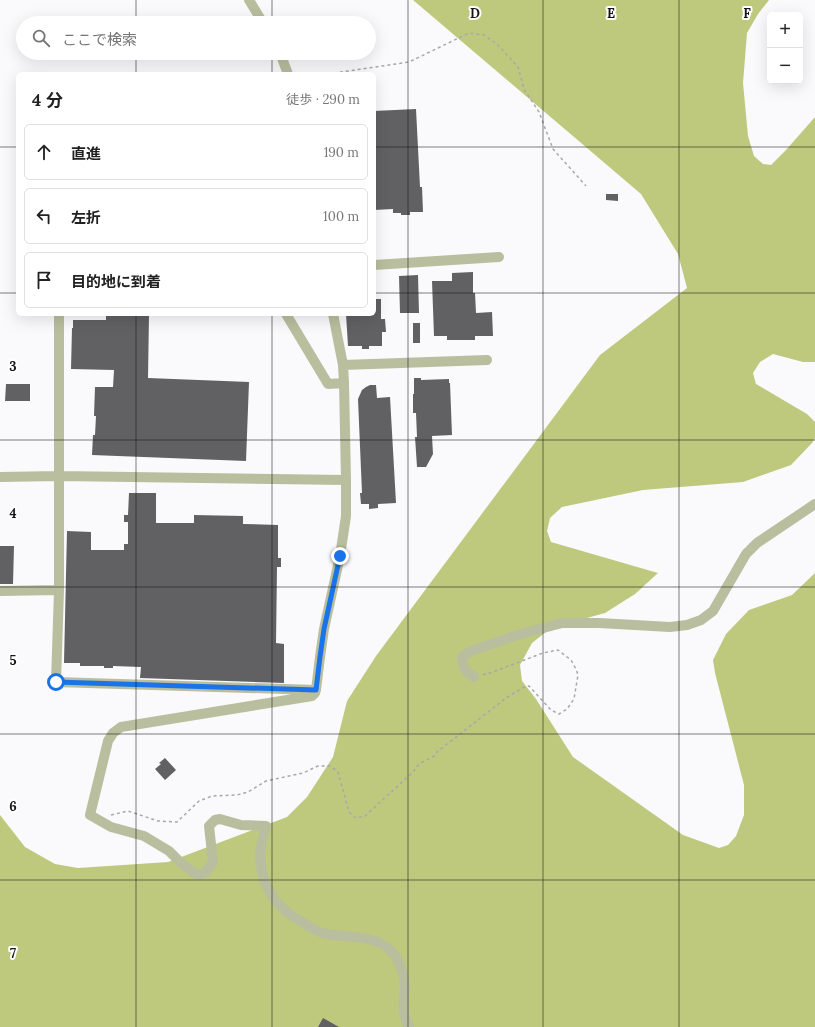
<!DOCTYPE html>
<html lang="ja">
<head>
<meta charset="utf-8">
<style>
  :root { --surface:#fff; --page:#f6f6f6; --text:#222; --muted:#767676; --line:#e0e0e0 }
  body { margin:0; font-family:Lora,"Noto Sans JP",serif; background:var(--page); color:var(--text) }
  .controls { position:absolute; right:12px; top:12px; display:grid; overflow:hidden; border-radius:6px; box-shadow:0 4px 16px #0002 }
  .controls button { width:36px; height:36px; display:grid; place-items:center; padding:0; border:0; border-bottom:1px solid var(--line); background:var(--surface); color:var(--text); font:20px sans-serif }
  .stop { position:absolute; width:12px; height:12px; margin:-9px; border:3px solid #1a73e8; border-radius:50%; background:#fff }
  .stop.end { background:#1a73e8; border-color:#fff; box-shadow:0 1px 4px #0008 }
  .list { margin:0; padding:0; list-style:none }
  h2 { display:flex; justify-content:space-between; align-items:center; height:52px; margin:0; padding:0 16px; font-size:17px }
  h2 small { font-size:13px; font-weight:400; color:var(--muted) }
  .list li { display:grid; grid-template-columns:26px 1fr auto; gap:12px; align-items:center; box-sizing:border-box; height:56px; margin:0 8px 8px; padding:0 8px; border:1px solid var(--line); border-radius:6px }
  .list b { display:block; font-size:15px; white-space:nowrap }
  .list em { font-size:13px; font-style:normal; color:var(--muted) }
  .icon { flex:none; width:22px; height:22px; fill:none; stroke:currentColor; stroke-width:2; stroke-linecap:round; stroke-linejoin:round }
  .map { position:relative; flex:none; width:815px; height:1027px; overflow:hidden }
  .search { position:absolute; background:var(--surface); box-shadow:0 4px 16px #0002; left:16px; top:16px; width:360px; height:44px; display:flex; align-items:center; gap:10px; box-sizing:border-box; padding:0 14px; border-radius:22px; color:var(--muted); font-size:15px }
  .panel { position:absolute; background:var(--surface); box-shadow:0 4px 16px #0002; left:16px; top:72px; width:360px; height:244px; border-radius:6px }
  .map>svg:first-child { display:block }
  .forest { fill:#bec97e }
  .building { fill:#616062 }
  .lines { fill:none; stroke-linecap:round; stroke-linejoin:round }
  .path { stroke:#a8a8a9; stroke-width:1.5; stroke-dasharray:3 3; stroke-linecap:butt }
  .minor { stroke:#b9be9e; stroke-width:10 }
  .route { stroke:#1a73e8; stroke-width:5 }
  .grid { fill:none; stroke:#151516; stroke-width:1; stroke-opacity:0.55 }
  .grid-label { font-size:13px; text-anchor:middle; font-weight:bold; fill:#151516; stroke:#fff; stroke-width:4; stroke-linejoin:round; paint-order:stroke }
</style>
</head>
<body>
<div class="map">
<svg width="815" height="1027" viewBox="0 0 815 1027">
  <rect width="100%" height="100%" fill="#fafafc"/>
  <path class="forest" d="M413,0H769L758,14L747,33L743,83L748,136L754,156L763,164L771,165L786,150L815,117V362H803L773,354L760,362L753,373L756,384L807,414L815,422V438L812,443L791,465L743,482L643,490L562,507L550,518L547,531L551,542L658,573L635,594L605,613L551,628L532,643L520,665L522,681L536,699L573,757L683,835L719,848L728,845L736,836L744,815V785L715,673L713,660L726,634L749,610L792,595L815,573V1027H0V815L25,847L55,864L78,868L168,862L287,817L307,797L333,757L347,701L376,656L600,355L687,288L678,254L641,194Z"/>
  <path class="building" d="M416,109L420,187H422L423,212H410V215H401V213H393V209L374,210V111Z
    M606,194H618V201L606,200Z
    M473,272V293H475L476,313L492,312L493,336H475V340H447V336H434L432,281H452V273Z
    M418,275L419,313H400L399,276Z
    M374,299H381V319H385L386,332H382V346H369V349H362V346H348L346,314H374Z
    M106,314H149L148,378L249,382L246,461L92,455L93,435H95L96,416H94L95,387H113L114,370L71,369L72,328H73V320H106Z
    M413,323H420V343H413Z
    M414,378H421V380L449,379V383H450L452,435L432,436L433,454L426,467H417L415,437H417L416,413H413V394H414Z
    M6,384H30V401H5Z
    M370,385H376L377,398L390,397L396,503L378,504V508L369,509V504H361L360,493H362L358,399L362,390L366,387Z
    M129,493H156V523H194V515L243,516V524L278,525V558H281V567H277L276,643L284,644V683L140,678L141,667L113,666V668H104V666H80V663H64L67,531L91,532V550H124V544H128V522H124V515H128Z
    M0,546H14L13,584H0Z
    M165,758L176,770L165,780L155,769L161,764L159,763Z
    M323,1018L339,1027H318Z"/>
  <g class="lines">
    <path class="path" d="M328,74L409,62L469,33L484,35L498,45L518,67L524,89L539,112L553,149L586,186
      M111,815L128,811L158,821L177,822L199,801L212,796L237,795L248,792L266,781L303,773L318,766H330L338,772L349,812L356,818L365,816L413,772L419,764L434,756L437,752L506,698L522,688L529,686L551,710L559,714L567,709L574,699L578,675L576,669L571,660L558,650L543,653L490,673L482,675"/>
    <path class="minor" d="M249,0L263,23
      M280,53L288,74
      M374,265L499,257
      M59,314V590L56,682L316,690
      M286,314L328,384L344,383
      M333,314L343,365L344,383L346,480V516L340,556L324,629L320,657L316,690L315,693L312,696L121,727L113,733L108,741L90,815L111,827L144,836L169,851L181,863L197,875L205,873L213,862L209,826L215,820L220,819L241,825L266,826C264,835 261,844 260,853C260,857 261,861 261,865C264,891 280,910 302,922C310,927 317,932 326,934C347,938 373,934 390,950C399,958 404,974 405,985C405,989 404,994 404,998C403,1008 404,1018 409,1027
      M343,365L487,360
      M0,477L59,476L346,480
      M0,591L59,590
      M474,677C465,671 463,669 462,657L471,651L517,635L562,623H599L670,627L687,625L701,620L713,611L746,554L757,543L815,504"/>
  </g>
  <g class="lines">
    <path class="route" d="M56,682L316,690L320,657L324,629L340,556"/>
  </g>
  <path class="grid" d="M136,0V23M272,0V23M408,0V1027M543,0V1027M679,0V1027M136,53V74M272,53V74M0,147H18M374,147H815M0,293H18M374,293H815M136,314V1027M272,314V1027M0,440H815M0,587H815M0,734H815M0,880H815"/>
  <g class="grid-label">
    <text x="475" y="18">D</text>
    <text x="611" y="18">E</text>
    <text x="747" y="18">F</text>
    <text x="13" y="371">3</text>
    <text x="13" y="518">4</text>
    <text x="13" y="665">5</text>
    <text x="13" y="811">6</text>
    <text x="13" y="958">7</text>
  </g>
</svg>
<div class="controls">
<button>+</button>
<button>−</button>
</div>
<div class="stop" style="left:56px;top:682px"></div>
<div class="stop end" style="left:340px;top:556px"></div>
<div class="search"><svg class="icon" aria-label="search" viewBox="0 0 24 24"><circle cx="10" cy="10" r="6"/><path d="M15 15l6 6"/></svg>ここで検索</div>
<section class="panel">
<h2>4 分<small>徒歩 · 290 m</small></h2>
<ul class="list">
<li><svg class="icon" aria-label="ahead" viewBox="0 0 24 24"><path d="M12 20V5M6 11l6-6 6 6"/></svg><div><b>直進</b></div><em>190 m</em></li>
<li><svg class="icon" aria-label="left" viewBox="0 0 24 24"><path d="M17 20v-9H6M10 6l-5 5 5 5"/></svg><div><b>左折</b></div><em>100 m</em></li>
<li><svg class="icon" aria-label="arrive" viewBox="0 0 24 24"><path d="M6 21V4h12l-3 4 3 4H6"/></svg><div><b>目的地に到着</b></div></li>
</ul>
</section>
</div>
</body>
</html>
